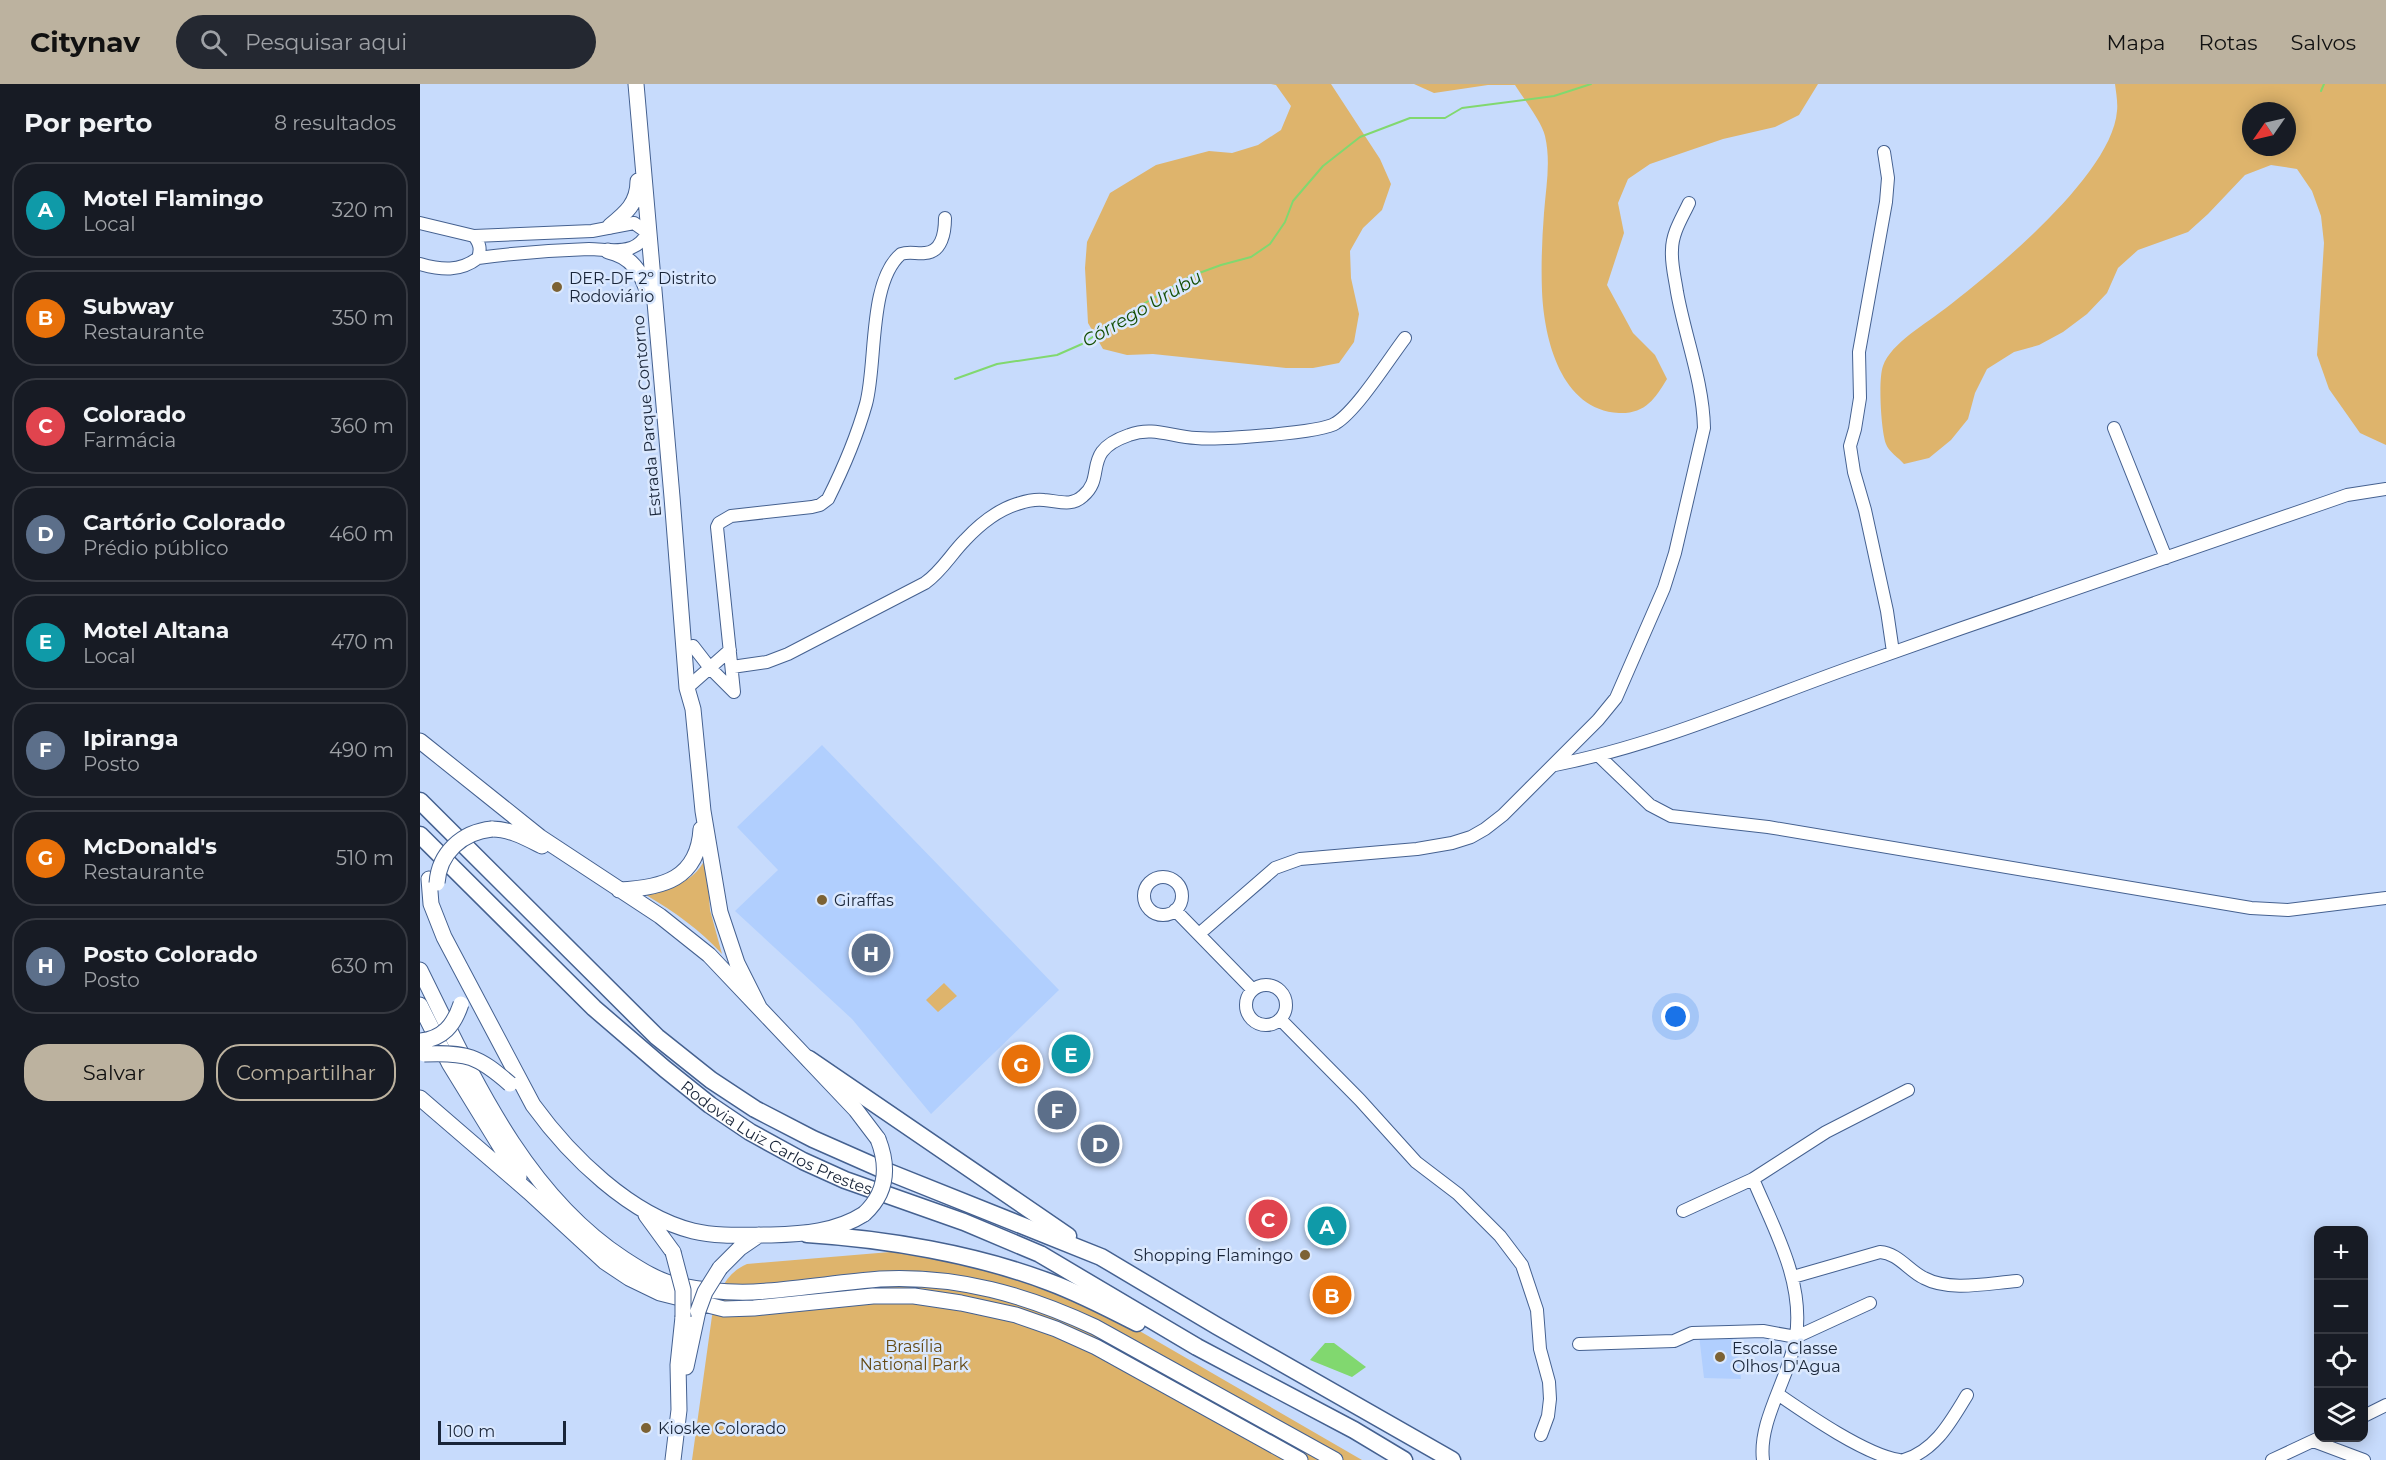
<!DOCTYPE html>
<html lang="pt">
<head>
<meta charset="utf-8">
<style>
  :root { --surface:#171b24; --page:#242831; --text:#f1f3f6; --muted:#9ea1a6; --line:#363941; --accent:#bcb29f }
  body { margin:0; font-family:Montserrat,sans-serif; background:var(--page); color:var(--text) }
  .controls { position:absolute; right:18px; bottom:18px; display:grid; overflow:hidden; border-radius:12px; box-shadow:0 3px 15px #0003 }
  .controls button { width:54px; height:54px; display:grid; place-items:center; padding:0; border:0; border-bottom:2px solid var(--line); background:var(--surface); color:var(--text); font:30px sans-serif }
  .compass { position:absolute; left:1822px; top:18px; width:54px; height:54px; border-radius:50%; background:var(--surface); box-shadow:0 3px 15px #0003; rotate:236deg }
  .scale { position:absolute; left:18px; bottom:15px; width:128px; box-sizing:border-box; padding-left:6px; border:3px solid #192539; border-top:0; font-size:16px; line-height:21px; white-space:nowrap; color:#192539; -webkit-text-stroke:4px #dae8fe; paint-order:stroke }
  .you { position:absolute; left:1256px; top:933px; width:21px; height:21px; margin:-15px; border:4px solid #fff; border-radius:50%; background:#1a73e8; box-shadow:0 0 0 9px #1a73e833 }
  .badge { display:grid; place-items:center; width:39px; height:39px; border-radius:50%; background:var(--accent); color:#fff; font-size:20px; font-weight:700 }
  .pin { position:absolute; translate:-50% -50%; border:3px solid #fff; box-shadow:0 2px 6px #0006 }
  .list { margin:0; padding:0; list-style:none }
  h2 { display:flex; justify-content:space-between; align-items:center; height:78px; margin:0; padding:0 24px; font-size:26px }
  h2 small { font-size:20px; font-weight:400; color:var(--muted) }
  .list li { display:grid; grid-template-columns:39px 1fr auto; gap:18px; align-items:center; box-sizing:border-box; height:96px; margin:0 12px 12px; padding:0 12px; border:2px solid var(--line); border-radius:24px }
  .list b { display:block; font-size:22px; white-space:nowrap }
  .list p { margin:0; font-size:20px; white-space:nowrap; color:var(--muted) }
  .list em { font-size:20px; font-style:normal; color:var(--muted) }
  .actions { display:flex; gap:12px; padding:18px 24px }
  .actions a { flex:1; padding:14px 0; border:2px solid var(--accent); border-radius:24px; text-align:center; font-size:21px; color:var(--accent) }
  .actions .main { background:var(--accent); color:#111 }
  .icon { flex:none; width:33px; height:33px; fill:none; stroke:currentColor; stroke-width:2; stroke-linecap:round; stroke-linejoin:round }
  .map { position:relative; flex:none; width:1966px; height:1376px; overflow:hidden }
  header { display:flex; align-items:center; gap:36px; box-sizing:border-box; height:84px; padding:0 30px; background:var(--accent); color:#111 }
  header strong { font-size:28px }
  nav { display:flex; gap:33px; margin-inline-start:auto; font-size:21px }
  .search { width:420px; height:54px; background:var(--page); display:flex; align-items:center; gap:15px; box-sizing:border-box; padding:0 21px; border-radius:33px; color:var(--muted); font-size:22px }
  main { display:flex }
  aside { flex:1; background:var(--surface) }
  .map>svg:first-child { display:block }
  .built { fill:#b1cffe }
  .green { fill:#deb46c; fill-rule:evenodd }
  .water { fill:#81d86f }
  .lines { fill:none; stroke-linecap:round; stroke-linejoin:round }
  .stream { stroke:#81d86f; stroke-width:2 }
  .minor-casing { stroke:#456190; stroke-width:14 }
  .major-casing { stroke:#456190; stroke-width:17 }
  .highway-casing { stroke:#456190; stroke-width:19 }
  .minor { stroke:#fff; stroke-width:12 }
  .major { stroke:#fff; stroke-width:15 }
  .highway { stroke:#fff; stroke-width:16 }
  .major-bridge-casing { stroke:#456190; stroke-width:17; stroke-linecap:butt }
  .major-bridge { stroke:#fff; stroke-width:15 }
  .poi-dot { fill:#7c6234; stroke:#dae8fe; stroke-width:2 }
  .labels { text-anchor:middle; dominant-baseline:central; stroke-width:5; stroke-linejoin:round; paint-order:stroke }
  .poi-label { font-size:16px; fill:#192539; stroke:#dae8fe; text-anchor:start }
  .street-label { font-size:16px; fill:#192539; stroke:#dae8fe }
  .park-label { font-size:16px; fill:#654a14; stroke:#dae8fe }
  .water-label { font-size:18px; font-style:italic; fill:#144e04; stroke:#dae8fe }
</style>
</head>
<body>
<header>
<strong>Citynav</strong>
<div class="search"><svg class="icon" aria-label="search" viewBox="0 0 24 24"><circle cx="10" cy="10" r="6"/><path d="M15 15l6 6"/></svg>Pesquisar aqui</div>
<nav><a>Mapa</a><a>Rotas</a><a>Salvos</a></nav>
</header>
<main>
<aside>
<h2>Por perto<small>8 resultados</small></h2>
<ul class="list">
<li><span class="badge" style="background:#0f9aa8">A</span><div><b>Motel Flamingo</b><p>Local</p></div><em>320 m</em></li>
<li><span class="badge" style="background:#e8710a">B</span><div><b>Subway</b><p>Restaurante</p></div><em>350 m</em></li>
<li><span class="badge" style="background:#e0444e">C</span><div><b>Colorado</b><p>Farmácia</p></div><em>360 m</em></li>
<li><span class="badge" style="background:#5c6f8a">D</span><div><b>Cartório Colorado</b><p>Prédio público</p></div><em>460 m</em></li>
<li><span class="badge" style="background:#0f9aa8">E</span><div><b>Motel Altana</b><p>Local</p></div><em>470 m</em></li>
<li><span class="badge" style="background:#5c6f8a">F</span><div><b>Ipiranga</b><p>Posto</p></div><em>490 m</em></li>
<li><span class="badge" style="background:#e8710a">G</span><div><b>McDonald's</b><p>Restaurante</p></div><em>510 m</em></li>
<li><span class="badge" style="background:#5c6f8a">H</span><div><b>Posto Colorado</b><p>Posto</p></div><em>630 m</em></li>
</ul>
<div class="actions"><a class="main">Salvar</a><a>Compartilhar</a></div>
</aside>
<div class="map">
<svg width="1966" height="1376" viewBox="0 0 1966 1376">
  <rect width="100%" height="100%" fill="#c7dbfc"/>
  <path class="built" d="M402,661L639,906L511,1030L432,935L315,827L358,786L317,743Z
    M1316,1250L1321,1295L1284,1294L1279,1251Z"/>
  <path class="green" d="M851,0H911L960,75L971,100L962,126L943,144L930,167L931,194L939,230L934,258L919,279L893,284H866L733,270L707,271L683,265L668,239L665,184L667,158L690,109L736,81L789,67L812,69L838,61L861,46L871,22L856,1Z
    M994,0H1398L1379,31L1355,43L1303,55L1230,80L1208,95L1198,119L1204,149L1187,201L1213,249L1235,271L1247,295C1235,315 1225,330 1199,329C1141,326 1124,255 1122,207C1121,181 1122,155 1124,129C1126,103 1131,78 1125,52C1122,38 1103,14 1095,1H1068L1014,9Z
    M1695,0H1966V361L1940,349L1909,305L1897,271L1904,159L1901,132L1892,107L1877,85L1851,81L1825,91L1788,130L1768,148L1718,166L1698,184L1687,209L1667,230L1643,248L1619,261L1594,268L1567,285L1555,309L1548,335L1531,356L1509,374L1484,380C1479,374 1468,367 1466,360C1461,347 1458,295 1463,282C1471,259 1507,239 1526,224C1575,186 1692,91 1697,27C1698,19 1696,8 1695,0ZM1831,27H1867V63H1831Z
    M286,772L290,826L302,870C280,846 255,828 226,811C249,807 279,795 286,772Z
    M524,899L537,912L518,928L506,916Z
    M506,1165L654,1209L942,1376H272L292,1232C299,1209 304,1190 327,1180Z"/>
  <path class="water" d="M905,1259H914L946,1283L932,1293L890,1276Z"/>
  <g class="lines">
    <path class="stream" d="M1901,7L1904,0
      M535,295L577,280L637,271L662,260L720,222L771,192L801,181L831,173L850,160L865,138L873,117L903,82L940,53L990,34H1025L1042,24L1134,12L1171,0"/>
    <defs>
      <path id="minor" d="M1464,68L1468,94L1466,118L1439,268L1440,314L1435,345L1430,362L1434,388L1445,426L1467,527L1473,568
        M0,139L54,152C60,160 61,165 58,174C40,188 21,186 0,180
        M54,152L172,147L214,139L228,149C223,156 219,161 211,164C196,169 183,165 169,165C132,166 95,169 58,174
        M1694,344L1746,474
        M273,562L290,584L314,608
        M312,583L347,578L368,570L505,499C522,487 531,470 545,456C559,441 578,426 597,420C606,417 615,415 624,416C639,417 651,423 663,412C687,392 660,368 709,351C733,342 752,353 776,354C798,356 902,349 916,339C937,326 969,275 985,254
        M267,604L310,566
        M314,608L297,443L299,439L311,432L392,423L400,421L408,415C423,385 437,352 446,320C457,280 448,198 481,170C489,167 497,170 505,169C522,168 525,148 525,134
        M1179,672L1230,721L1251,732L1348,743L1831,824L1868,826L1966,814
        M1135,681C1237,661 1334,618 1432,583C1589,527 1747,473 1904,419L1927,411L1966,405
        M724 812a19 19 0 1 1 38 0a19 19 0 1 1-38 0Z
        M755,826L833,906
        M779,850L855,784L880,775L997,765L1032,759L1051,753L1065,745L1083,731L1178,636L1196,614L1244,504L1255,469L1284,344C1283,297 1265,253 1257,208C1255,194 1251,180 1252,166C1252,149 1262,134 1269,119
        M826 921a20 20 0 1 1 40 0a20 20 0 1 1-40 0Z
        M860,935L940,1016L996,1078L1038,1110L1080,1152L1102,1181L1117,1226L1120,1265L1129,1298L1130,1315L1128,1332L1121,1351
        M1333,1095C1354,1145 1384,1197 1376,1252C1370,1293 1338,1336 1343,1376
        M1263,1127L1333,1095L1406,1048L1488,1006
        M1373,1193L1460,1168C1478,1169 1489,1187 1504,1194C1530,1208 1569,1199 1597,1197
        M1159,1260L1254,1257L1272,1249L1309,1248L1343,1247L1376,1253L1450,1219
        M1359,1311C1388,1331 1446,1371 1479,1376
        M1944,1332L1966,1321
        M1893,1357L1944,1376
        M1484,1376C1516,1366 1531,1337 1547,1311
        M1852,1376L1899,1354"/>
      <path id="major" d="M216,0L252,413L267,604L273,625L283,727L300,828L317,879L339,923
        M190,142C206,129 218,119 218,97
        M188,167C211,172 222,188 228,210
        M0,657L120,753L240,832L289,871L436,1026L458,1055
        M72,745C90,745 106,754 122,762
        M9,795L11,820L24,853L113,1021C150,1072 210,1131 273,1147C298,1153 325,1151 351,1151C383,1150 416,1148 444,1130
        M199,806C243,804 278,795 281,745
        M0,886C52,991 103,1109 204,1175C221,1186 238,1197 257,1201C286,1207 318,1210 347,1207C385,1204 423,1198 460,1195C537,1191 607,1211 675,1243L915,1376
        M0,921L29,979L99,1093
        M0,1014L109,1108L185,1178L209,1194L240,1209L304,1225L334,1224L453,1212H494L541,1219L596,1231L636,1245L676,1263L880,1376
        M226,1131L253,1168
        M300,1184L320,1164L339,1151
        M266,1283L278,1227
        M253,1376L259,1326L258,1281L263,1233"/>
      <g id="highway">
        <path d="M0,717L237,953L291,996L335,1025L393,1055L461,1085L681,1173L797,1242L1032,1376"/>
        <path id="s1" d="M0,751L174,924L245,985L290,1021L330,1048L383,1077L425,1096L544,1138L620,1170L777,1263L934,1346L984,1376"/>
        <path d="M389,975L648,1152"/>
        <path d="M387,1150C466,1155 555,1170 629,1198C659,1209 688,1224 717,1239"/>
      </g>
    </defs>
    <use href="#minor" class="minor-casing"/>
    <use href="#major" class="major-casing"/>
    <use href="#highway" class="highway-casing"/>
    <use href="#minor" class="minor"/>
    <use href="#major" class="major"/>
    <use href="#highway" class="highway"/>
    <defs>
      <path id="major-bridge" d="M17,799C19,769 42,748 72,745
        M0,957C23,955 34,941 41,920
        M4,970C47,968 58,972 90,1000
        M444,1130C467,1109 469,1083 458,1055
        M253,1168L263,1206V1233
        M278,1227L285,1208L300,1184"/>
    </defs>
    <use href="#major-bridge" class="major-bridge-casing"/>
    <use href="#major-bridge" class="major-bridge"/>
  </g>
  <g class="poi-dot">
    <circle cx="137" cy="203" r="6"/>
    <circle cx="402" cy="816" r="6"/>
    <circle cx="885" cy="1171" r="6"/>
    <circle cx="1300" cy="1273" r="6"/>
    <circle cx="226" cy="1344" r="6"/>
  </g>
  <g class="labels">
    <g class="poi-label">
      <text x="149" y="194">DER-DF 2º Distrito<tspan x="149" dy="18">Rodoviário</tspan></text>
      <text x="414" y="816">Giraffas</text>
      <text x="873" y="1171" text-anchor="end">Shopping Flamingo</text>
      <text x="1312" y="1264">Escola Classe<tspan x="1312" dy="18">Olhos D'Agua</tspan></text>
      <text x="238" y="1344">Kioske Colorado</text>
    </g>
    <g class="street-label">
      <text transform="translate(227 332) rotate(-95)">Estrada Parque Contorno</text>
      <text stroke="none"><textPath href="#s1" startOffset="471">Rodovia Luiz Carlos Prestes</textPath></text>
    </g>
    <g class="park-label">
      <text x="494" y="1262">Brasília<tspan x="494" dy="18">National Park</tspan></text>
    </g>
    <g class="water-label">
      <text transform="translate(722 225) rotate(-30)">Córrego Urubu</text>
    </g>
  </g>
</svg>
<div class="controls">
<button>+</button>
<button>−</button>
<button><svg class="icon" aria-label="locate" viewBox="0 0 24 24"><circle cx="12" cy="12" r="6"/><path d="M12 2v4M12 18v4M2 12h4M18 12h4"/></svg></button>
<button><svg class="icon" aria-label="layers" viewBox="0 0 24 24"><path d="M12 4l9 5-9 5-9-5zM3 14l9 5 9-5"/></svg></button>
</div>
<svg class="compass" viewBox="-18 -18 36 36"><path d="M0-13l5 13h-10z" fill="#e53935"/><path d="M0 13l5-13h-10z" fill="#9ea1a6"/></svg>
<div class="scale">100 m</div>
<div class="you"></div>
<div class="pin badge" style="left:907px;top:1142px;background:#0f9aa8">A</div>
<div class="pin badge" style="left:912px;top:1211px;background:#e8710a">B</div>
<div class="pin badge" style="left:848px;top:1135px;background:#e0444e">C</div>
<div class="pin badge" style="left:680px;top:1060px;background:#5c6f8a">D</div>
<div class="pin badge" style="left:651px;top:970px;background:#0f9aa8">E</div>
<div class="pin badge" style="left:637px;top:1026px;background:#5c6f8a">F</div>
<div class="pin badge" style="left:601px;top:980px;background:#e8710a">G</div>
<div class="pin badge" style="left:451px;top:869px;background:#5c6f8a">H</div>
</div>
</main>
</body>
</html>
